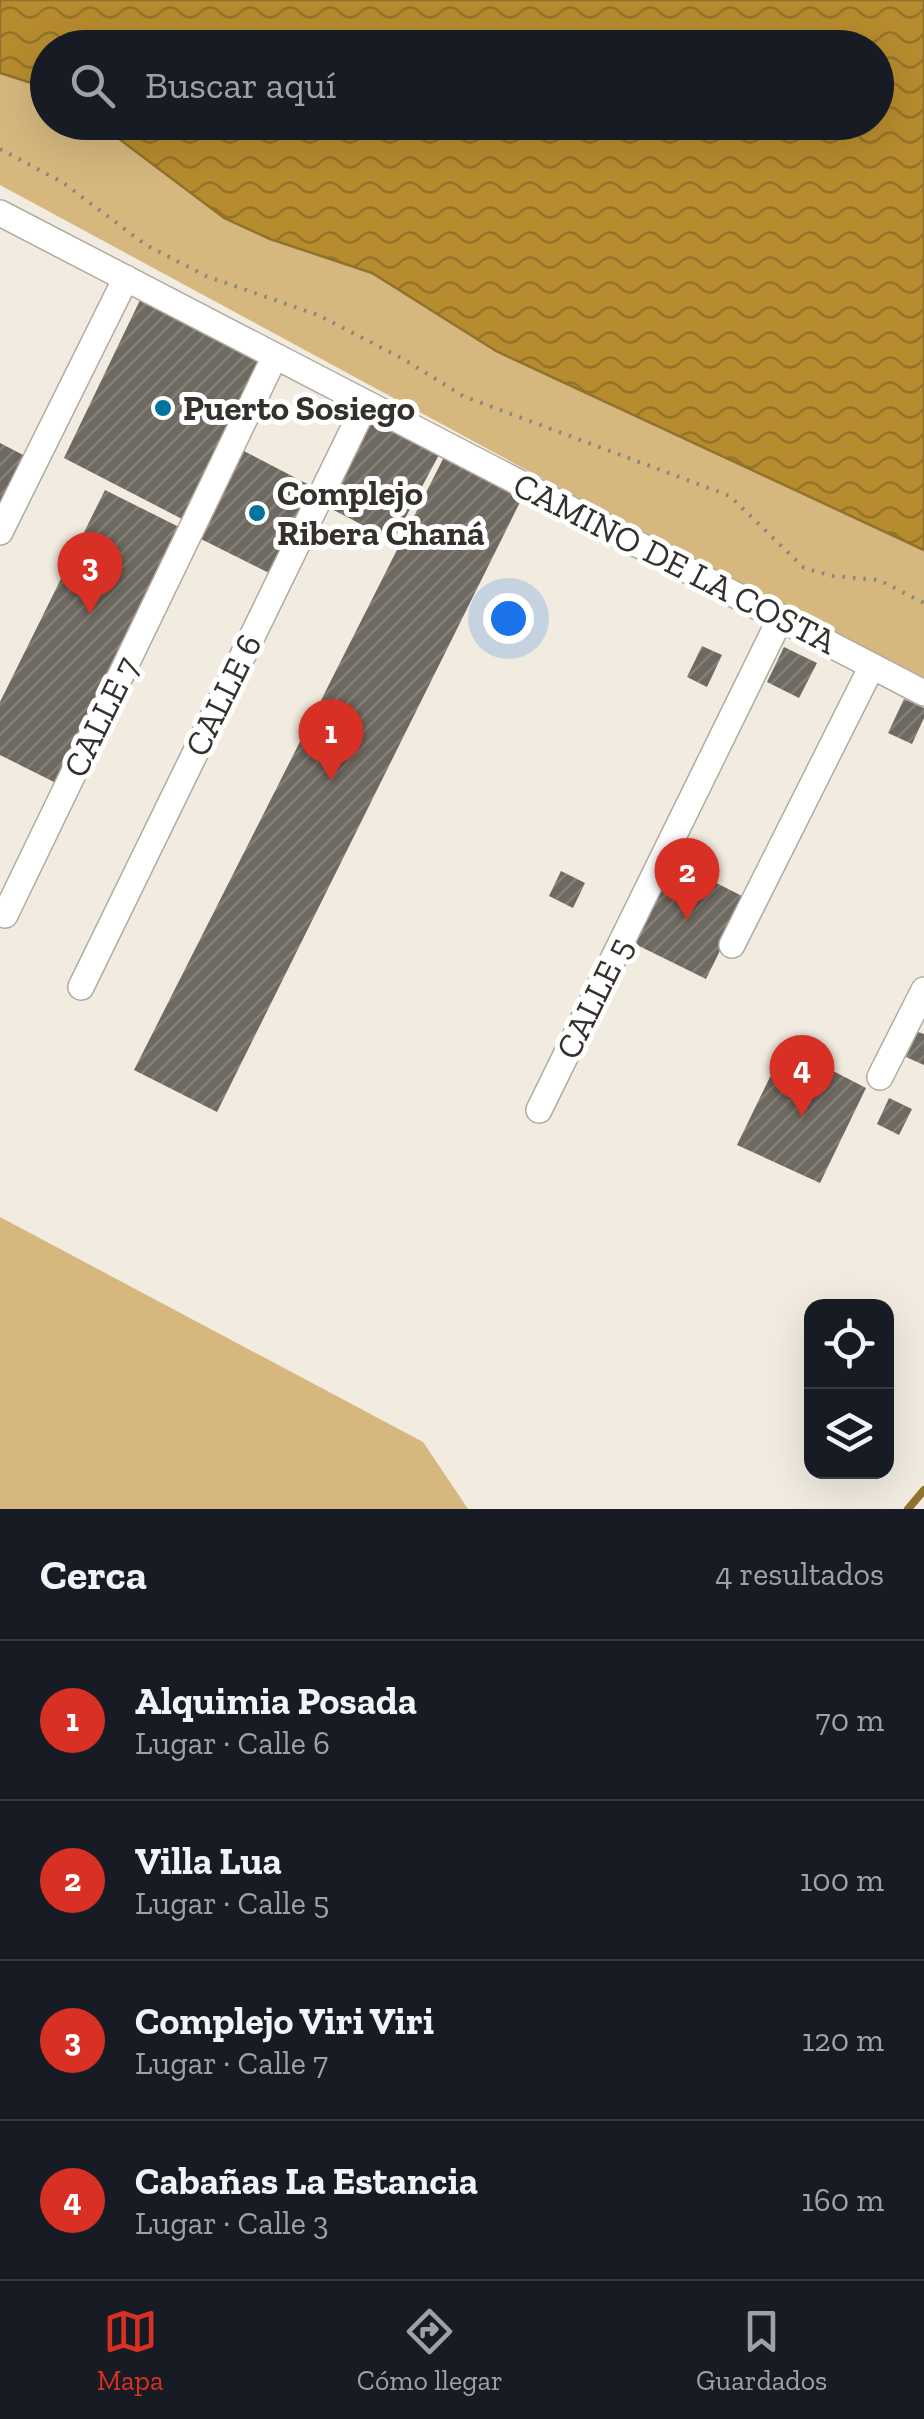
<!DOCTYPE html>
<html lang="es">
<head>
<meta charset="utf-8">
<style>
  :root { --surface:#171b24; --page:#242831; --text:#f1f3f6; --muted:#9ea1a6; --line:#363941; --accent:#d93025 }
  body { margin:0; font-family:"Zilla Slab",serif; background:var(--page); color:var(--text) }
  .controls { position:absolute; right:30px; bottom:30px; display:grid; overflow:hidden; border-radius:20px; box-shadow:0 10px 40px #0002 }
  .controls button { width:90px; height:90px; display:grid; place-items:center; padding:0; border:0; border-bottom:2px solid var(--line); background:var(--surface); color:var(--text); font:50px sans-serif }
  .you { position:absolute; left:508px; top:618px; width:35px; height:35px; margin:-25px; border:8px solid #fff; border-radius:50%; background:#1a73e8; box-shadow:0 0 0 15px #1a73e833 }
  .badge { display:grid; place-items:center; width:65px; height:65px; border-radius:50%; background:var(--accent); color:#fff; font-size:32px; font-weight:700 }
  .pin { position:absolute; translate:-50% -82px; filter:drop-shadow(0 2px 5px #0008) }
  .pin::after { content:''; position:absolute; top:52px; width:35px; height:30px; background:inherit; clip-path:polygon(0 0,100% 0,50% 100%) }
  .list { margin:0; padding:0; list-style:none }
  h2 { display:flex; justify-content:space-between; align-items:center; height:130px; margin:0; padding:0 40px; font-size:42px }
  h2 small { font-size:32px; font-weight:400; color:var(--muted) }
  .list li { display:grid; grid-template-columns:65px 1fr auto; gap:30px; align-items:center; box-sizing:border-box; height:160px; padding:0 40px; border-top:2px solid var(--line) }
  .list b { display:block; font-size:38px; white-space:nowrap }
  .list p { margin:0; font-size:32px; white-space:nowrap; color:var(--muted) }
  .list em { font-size:32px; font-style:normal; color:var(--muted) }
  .icon { flex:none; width:55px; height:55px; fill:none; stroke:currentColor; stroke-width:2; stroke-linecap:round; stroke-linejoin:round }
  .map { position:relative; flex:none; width:924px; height:1509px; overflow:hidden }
  .search { position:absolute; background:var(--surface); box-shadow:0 10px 40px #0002; left:30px; right:30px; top:30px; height:110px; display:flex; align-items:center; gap:25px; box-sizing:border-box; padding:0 35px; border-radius:55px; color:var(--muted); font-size:38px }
  .sheet { height:770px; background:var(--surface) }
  nav { display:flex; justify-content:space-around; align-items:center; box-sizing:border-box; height:140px; border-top:2px solid var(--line); background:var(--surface); font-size:28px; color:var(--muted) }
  nav a { display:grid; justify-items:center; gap:5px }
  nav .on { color:var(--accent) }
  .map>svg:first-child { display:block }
  .green { fill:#d6b87e }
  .water { fill:url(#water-waves); stroke:#90712e; stroke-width:2.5 }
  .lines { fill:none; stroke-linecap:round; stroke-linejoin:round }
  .stream { stroke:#90712e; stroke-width:8 }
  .building { fill:url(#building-hatch) }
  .street-casing { stroke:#b1aca2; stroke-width:28 }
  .path { stroke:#8a867e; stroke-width:4; stroke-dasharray:2.5 8; stroke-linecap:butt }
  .street { stroke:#fff; stroke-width:25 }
  .poi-dot { fill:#01739d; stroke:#fff; stroke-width:4 }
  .labels { text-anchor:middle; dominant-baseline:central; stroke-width:10; stroke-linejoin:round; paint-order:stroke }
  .poi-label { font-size:35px; font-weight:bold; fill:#34312d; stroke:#fff; text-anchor:start }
  .street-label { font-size:35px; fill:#34312d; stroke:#fff }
</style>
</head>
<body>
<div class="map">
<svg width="924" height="1509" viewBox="0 0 924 1509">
  <defs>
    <pattern id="water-waves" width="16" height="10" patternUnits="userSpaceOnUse" patternTransform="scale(2.5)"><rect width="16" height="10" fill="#b78c2e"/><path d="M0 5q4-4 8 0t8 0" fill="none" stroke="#967328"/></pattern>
    <pattern id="building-hatch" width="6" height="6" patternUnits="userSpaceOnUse" patternTransform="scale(2.5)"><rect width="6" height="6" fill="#6f6a61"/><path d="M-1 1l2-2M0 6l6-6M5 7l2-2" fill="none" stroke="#848079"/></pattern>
  </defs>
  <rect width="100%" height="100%" fill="#f1ebe0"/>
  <path class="green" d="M0,73L47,88L48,122L98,123L224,218L270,239L372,273L496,351L924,550V685L0,185Z
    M0,1217L423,1442L468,1509H0Z"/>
  <path class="water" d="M0,0H924V550L496,351L372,273L270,239L224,218L98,123L876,122V48H48L47,88L0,73Z"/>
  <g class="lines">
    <path class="stream" d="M908,1509L924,1490"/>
  </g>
  <path class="building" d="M142,296L263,358L184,520L64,458Z
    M370,413L441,451L393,541L324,505Z
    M0,443L29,458L0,515Z
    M240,449L317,489L275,576L197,537Z
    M446,453L525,492L217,1112L134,1070Z
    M105,490L179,527L56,783L0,755V702Z
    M702,646L722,655L707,687L687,677Z
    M784,647L817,663L799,698L767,682Z
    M904,699L924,708V718L912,744L888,733Z
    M669,859L746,898L706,979L629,941Z
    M561,871L585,883L573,908L549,896Z
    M918,1032L924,1034V1065L906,1057Z
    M785,1046L866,1088L820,1183L737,1145Z
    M889,1098L912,1109L899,1135L877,1124Z"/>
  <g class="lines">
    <defs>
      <path id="street" d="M0,213L924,693
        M0,532L126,278
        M5,915L275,356
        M732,945L872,666
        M81,987L366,403
        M880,1077L924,990
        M539,1110L781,617"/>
    </defs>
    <use href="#street" class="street-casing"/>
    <path class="path" d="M0,149L62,182L146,245L206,276L318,315L405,360L463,396L730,496L804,568L833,576L879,580L924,603"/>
    <use href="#street" class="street"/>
  </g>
  <g class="poi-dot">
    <circle cx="163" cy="408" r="10"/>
    <circle cx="257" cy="513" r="10"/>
  </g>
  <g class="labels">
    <g class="poi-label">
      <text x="183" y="408">Puerto Sosiego</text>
      <text x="277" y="493">Complejo<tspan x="277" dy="40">Ribera Chaná</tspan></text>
    </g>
    <g class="street-label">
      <text transform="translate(675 563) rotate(27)">CAMINO DE LA COSTA</text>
      <text transform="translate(223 695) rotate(-64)">CALLE 6</text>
      <text transform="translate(101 717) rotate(-64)">CALLE 7</text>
      <text transform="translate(594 998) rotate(-64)">CALLE 5</text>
    </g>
  </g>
</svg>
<div class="controls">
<button><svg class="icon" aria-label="locate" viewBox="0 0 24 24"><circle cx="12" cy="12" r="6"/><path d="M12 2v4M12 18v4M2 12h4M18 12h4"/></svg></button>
<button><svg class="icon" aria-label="layers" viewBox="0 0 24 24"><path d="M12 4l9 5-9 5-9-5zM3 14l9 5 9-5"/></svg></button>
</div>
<div class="you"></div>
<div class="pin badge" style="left:331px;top:781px">1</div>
<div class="pin badge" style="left:687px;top:920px">2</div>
<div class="pin badge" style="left:90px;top:614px">3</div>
<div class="pin badge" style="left:802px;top:1117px">4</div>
<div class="search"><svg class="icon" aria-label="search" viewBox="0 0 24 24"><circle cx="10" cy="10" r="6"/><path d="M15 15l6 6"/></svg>Buscar aquí</div>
</div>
<section class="sheet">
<h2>Cerca<small>4 resultados</small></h2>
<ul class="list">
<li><span class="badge">1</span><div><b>Alquimia Posada</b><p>Lugar · Calle 6</p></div><em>70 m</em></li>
<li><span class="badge">2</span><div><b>Villa Lua</b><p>Lugar · Calle 5</p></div><em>100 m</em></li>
<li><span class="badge">3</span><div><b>Complejo Viri Viri</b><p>Lugar · Calle 7</p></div><em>120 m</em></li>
<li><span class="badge">4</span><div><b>Cabañas La Estancia</b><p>Lugar · Calle 3</p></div><em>160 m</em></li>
</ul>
</section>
<nav>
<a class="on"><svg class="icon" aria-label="map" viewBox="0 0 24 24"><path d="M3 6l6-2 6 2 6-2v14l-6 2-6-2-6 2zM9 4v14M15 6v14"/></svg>Mapa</a>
<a><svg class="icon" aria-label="directions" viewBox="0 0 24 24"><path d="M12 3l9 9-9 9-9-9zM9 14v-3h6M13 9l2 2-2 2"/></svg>Cómo llegar</a>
<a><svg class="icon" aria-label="saved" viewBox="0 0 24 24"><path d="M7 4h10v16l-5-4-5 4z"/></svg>Guardados</a>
</nav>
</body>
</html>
